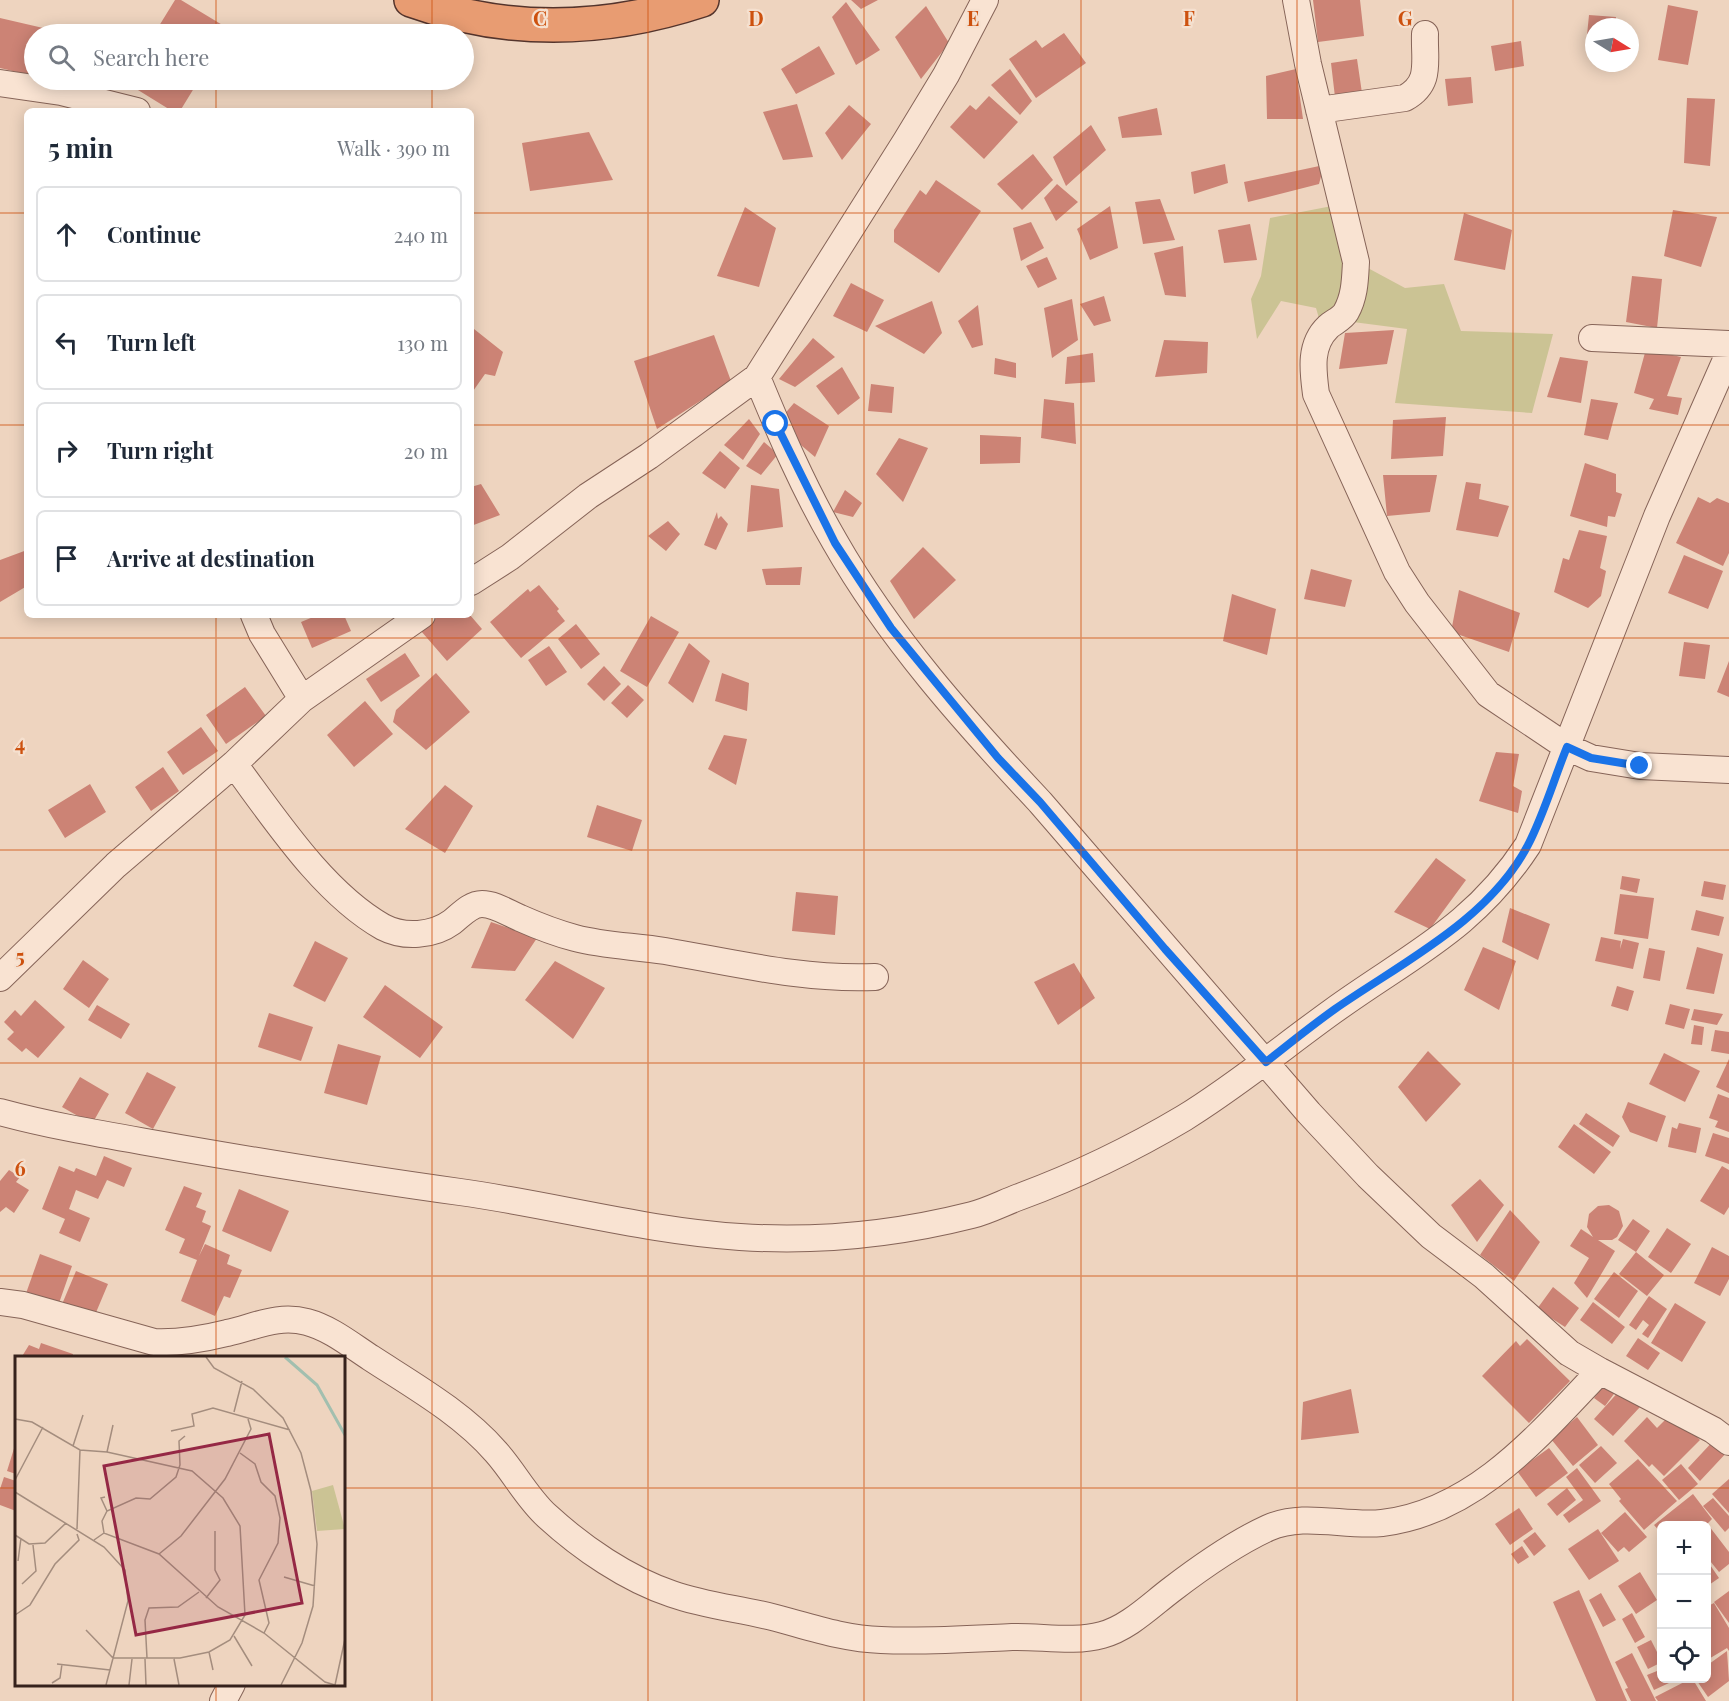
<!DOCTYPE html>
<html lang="en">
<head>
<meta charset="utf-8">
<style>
  :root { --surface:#fff; --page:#f6f6f7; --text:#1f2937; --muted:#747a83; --line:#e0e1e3 }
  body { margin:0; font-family:"Playfair Display",serif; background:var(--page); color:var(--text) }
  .controls { position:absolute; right:18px; bottom:18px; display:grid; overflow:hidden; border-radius:9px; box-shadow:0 3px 15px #0003 }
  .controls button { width:54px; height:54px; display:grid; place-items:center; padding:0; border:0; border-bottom:2px solid var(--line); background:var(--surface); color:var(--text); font:30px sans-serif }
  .compass { position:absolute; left:1585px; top:18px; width:54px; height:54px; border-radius:50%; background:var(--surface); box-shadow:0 3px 15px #0003; rotate:101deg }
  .stop { position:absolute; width:18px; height:18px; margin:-14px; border:4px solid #1a73e8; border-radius:50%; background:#fff }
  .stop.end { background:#1a73e8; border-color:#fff; box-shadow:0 2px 6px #0008 }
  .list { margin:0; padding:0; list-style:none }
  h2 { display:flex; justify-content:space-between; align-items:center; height:78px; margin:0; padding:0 24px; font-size:26px }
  h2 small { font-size:20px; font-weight:400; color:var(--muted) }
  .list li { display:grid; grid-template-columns:39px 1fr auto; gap:18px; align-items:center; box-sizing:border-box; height:96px; margin:0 12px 12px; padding:0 12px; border:2px solid var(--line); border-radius:9px }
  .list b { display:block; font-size:22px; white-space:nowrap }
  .list em { font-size:20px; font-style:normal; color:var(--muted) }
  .icon { flex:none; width:33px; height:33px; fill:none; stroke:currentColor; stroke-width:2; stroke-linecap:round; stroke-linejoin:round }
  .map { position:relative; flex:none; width:1729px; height:1701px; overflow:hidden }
  .search { position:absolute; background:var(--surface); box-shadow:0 3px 15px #0003; left:24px; top:24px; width:450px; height:66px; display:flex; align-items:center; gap:15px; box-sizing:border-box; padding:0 21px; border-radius:33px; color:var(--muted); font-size:22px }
  .panel { position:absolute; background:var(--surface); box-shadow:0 3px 15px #0003; left:24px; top:108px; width:450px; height:510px; border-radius:9px }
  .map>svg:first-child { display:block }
  .green { fill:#cbc394 }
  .building { fill:#cc8375 }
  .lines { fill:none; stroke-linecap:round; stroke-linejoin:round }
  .minor-casing { stroke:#866458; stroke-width:28 }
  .trunk-casing { stroke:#54342c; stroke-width:36 }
  .minor { stroke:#f9e3d2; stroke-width:26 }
  .trunk { stroke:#e89c72; stroke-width:33 }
  .route { stroke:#1a73e8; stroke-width:8 }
  .grid { fill:none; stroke:#cd510e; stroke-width:1.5; stroke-opacity:0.55 }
  .inset-river { fill:none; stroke:#a2bfaf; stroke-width:3 }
  .inset-road { fill:none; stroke:#a48d7e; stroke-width:1.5 }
  .view { fill:#952845; fill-opacity:0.15; stroke:#952845; stroke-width:3 }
  .inset-edge { fill:none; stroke:#36221c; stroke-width:3 }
  .grid-label { font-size:20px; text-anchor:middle; font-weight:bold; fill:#cd510e; stroke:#f5e0cf; stroke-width:4.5; stroke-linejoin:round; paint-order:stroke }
</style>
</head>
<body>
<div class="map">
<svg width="1729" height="1701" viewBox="0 0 1729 1701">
  <rect width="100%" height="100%" fill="#eed4bf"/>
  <path class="green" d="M1332,206L1349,257L1346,296L1321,325L1316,308L1281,301L1257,339L1251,299L1261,276L1270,218Z
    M1366,267L1405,288L1444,284L1461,331L1553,334L1532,413L1395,403L1407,329L1353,322Z"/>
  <path class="building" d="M175,0H181L229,29L226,34H154Z
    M851,0H878L861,9Z
    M1313,0H1360L1364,36L1318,42Z
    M846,2L880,50L856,65L832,17Z
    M1668,5L1698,11L1688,65L1658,60Z
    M926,6L949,43L921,79L895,37Z
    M1589,15L1616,17L1615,27H1594V45H1586Z
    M0,18L69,34H34V76L0,68Z
    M1064,33L1086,63L1036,98L1009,59L1036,40L1042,48Z
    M1521,41L1524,66L1495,71L1491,46Z
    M819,46L835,74L796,94L781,69Z
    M1357,59L1362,93L1335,97L1331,63Z
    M1010,69L1032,101L1020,115L991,85Z
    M1296,69L1303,119H1267L1266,76Z
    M1471,77L1473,103L1448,106L1445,79Z
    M53,80H103L100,91Z
    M127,80H199L180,111H172L125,82Z
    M989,96L1018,122L984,159L950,127L970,105L976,110Z
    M1687,98L1715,99L1710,166L1684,163Z
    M797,104L813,157L783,160L763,112Z
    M849,105L871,124L842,160L825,133Z
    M1157,108L1162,135L1122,138L1118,117Z
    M1091,125L1106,150L1066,186L1053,157Z
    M589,132L613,180L530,191L522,143Z
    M1033,154L1053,180L1022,210L997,184Z
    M1225,164L1228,183L1194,194L1191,172Z
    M1324,165L1319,184L1248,202L1244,182Z
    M936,180L981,211L939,273L894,242V230L920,190L926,195Z
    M1057,184L1078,202L1056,221L1044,198Z
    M1160,199L1175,240L1143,244L1135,202Z
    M1110,206L1118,248L1090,260L1077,229Z
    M745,207L776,228L759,287L717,276Z
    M1673,210L1717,217L1701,267L1664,256Z
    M1464,213L1512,230L1505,270L1454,260Z
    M1031,222L1044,248L1021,261L1013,228Z
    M1250,224L1257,260L1224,263L1218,230Z
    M1183,246L1186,297L1165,295L1154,253Z
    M1047,257L1057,279L1038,288L1026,266Z
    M1632,276L1662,279L1657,328L1626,322Z
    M851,283L884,300L867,332L833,316Z
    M1104,296L1111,321L1094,326L1080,304Z
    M1072,299L1078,340L1052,358L1044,308Z
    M932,301L942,333L924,354L875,326Z
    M978,305L983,345L972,348L958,321Z
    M474,329L503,352L495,376L485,374L471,394V333Z
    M1394,330L1387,364L1339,369L1345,333Z
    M714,335L731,381L657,429L634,361Z
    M813,338L835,357L795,387L779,379Z
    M1164,340L1208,342L1207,373L1155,377Z
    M1646,349L1681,357L1667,396L1682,398L1678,415L1649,409L1654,399L1634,393Z
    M1093,353L1095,382L1065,384L1067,357Z
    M1560,357L1588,361L1581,403L1547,397Z
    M995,358L1016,363V378L994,374Z
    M842,367L860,398L838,415L816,386Z
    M871,384L894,387L892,413L868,411Z
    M1044,399L1074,403L1076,444L1041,438Z
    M1591,399L1618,403L1608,440L1584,435Z
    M794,403L829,426L815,457L776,424Z
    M1446,417L1443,456L1391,459L1393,420Z
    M749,419L760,434L743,460L724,445Z
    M980,435L1021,437L1020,463L980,464Z
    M899,438L928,448L903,502L876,474Z
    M764,442L778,454L761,475L746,466Z
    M720,451L740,468L725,489L702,473Z
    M1585,463L1616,474V492L1622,494L1615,517L1608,516L1607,527L1570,516Z
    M1383,475H1437L1430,512L1387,516Z
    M1466,482L1481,484L1479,499L1509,506L1498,537L1456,530Z
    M481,484L500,515L471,526V487Z
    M751,485L779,489L783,527L747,532Z
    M845,490L862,503L853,517L833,512Z
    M1698,497L1710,503L1717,498L1729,503V553L1723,566L1676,543Z
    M717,512L718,519L721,516L728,524L716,550L704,545Z
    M668,521L680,534L666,551L648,536Z
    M1579,530L1607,536L1600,568L1606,571L1601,596L1588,608L1554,592L1563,558L1569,560Z
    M923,547L956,580L914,619L890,581Z
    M27,550V586L0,602V560Z
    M1684,555L1723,571L1708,609L1668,593Z
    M802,567L800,585H766L762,569Z
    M1311,569L1352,580L1345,607L1304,599Z
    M539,585L559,609L557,611L565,621L521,658L490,622L528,589L530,592Z
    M1459,590L1520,613L1509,652L1451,632Z
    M1232,594L1276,609L1267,655L1223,641Z
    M318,615H344L351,631L312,648L301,622Z
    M440,615H470L482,629L447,661L421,631Z
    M651,616L679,632L647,687L620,671Z
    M576,624L600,654L581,669L558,639Z
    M1684,642L1710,645L1705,679L1679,676Z
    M689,643L710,661L693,703L668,683Z
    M549,646L567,672L546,686L528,660Z
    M405,653L420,676L381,702L366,679Z
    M1729,661V697L1717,692Z
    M604,666L621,684L604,701L587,684Z
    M436,673L470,712L426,750L393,722L396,710Z
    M722,673L749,683L747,711L715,701Z
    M628,685L644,700L627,718L611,703Z
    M245,687L266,716L226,744L206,715Z
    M365,701L393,734L354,767L327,735Z
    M201,727L218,751L183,775L167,752Z
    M724,735L747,739L736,785L708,769Z
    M1496,752L1519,754L1513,786L1522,791L1518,813L1479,801Z
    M163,767L179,791L151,811L135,787Z
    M90,784L106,812L65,838L48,810Z
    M445,785L473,806L445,853L405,829Z
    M597,805L642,820L632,851L587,837Z
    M1436,858L1466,880L1430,929L1394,912Z
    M1622,876L1640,879L1637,893L1620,889Z
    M1704,881L1726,885L1723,900L1701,896Z
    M796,892L838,896L835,935L792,931Z
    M1620,894L1654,898L1648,939L1614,934Z
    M1510,908L1550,924L1538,960L1502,942Z
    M1696,910L1724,917L1719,936L1691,930Z
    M491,922L537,938L515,971L471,968Z
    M1601,937L1621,941L1620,949L1623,939L1639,943L1633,969L1595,961Z
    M315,941L348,958L325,1002L293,986Z
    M1483,947L1516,961L1499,1010L1464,990Z
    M1697,947L1723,954L1714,994L1686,989Z
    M1649,948L1665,951L1660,981L1643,978Z
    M83,960L109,979L89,1008L63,989Z
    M555,961L605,988L573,1039L525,1000Z
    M1074,963L1095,998L1058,1025L1034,982Z
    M385,985L443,1027L420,1058L363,1017Z
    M1617,986L1634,991L1628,1011L1611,1006Z
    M35,1000L65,1027L38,1058L26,1048L22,1052L7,1039L14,1032L4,1022L15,1010L21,1016Z
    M1670,1004L1690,1009L1684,1029L1665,1024Z
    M97,1005L130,1024L121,1039L88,1020Z
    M1694,1009L1723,1014L1717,1025L1691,1020Z
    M269,1013L313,1027L301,1061L258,1047Z
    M1694,1025L1704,1027L1702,1045L1691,1044Z
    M1715,1030L1729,1032V1054L1711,1051Z
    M338,1044L381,1056L367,1105L324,1093Z
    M1428,1051L1461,1084L1426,1122L1398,1087Z
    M1664,1053L1700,1071L1685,1102L1649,1084Z
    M1729,1059V1093L1716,1087Z
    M147,1072L176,1087L153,1129L125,1113Z
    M80,1077L109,1094L92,1124L62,1107Z
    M1718,1094L1729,1098V1132L1715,1127L1718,1121L1709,1118Z
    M1628,1102L1666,1116L1657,1142L1630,1132L1622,1117Z
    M1586,1113L1620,1136L1613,1147L1579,1124Z
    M1679,1123L1701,1128L1696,1153L1668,1147L1672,1127L1677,1129Z
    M1574,1124L1611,1152L1594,1174L1558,1147Z
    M1713,1133L1729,1138V1164L1705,1156Z
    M104,1156L132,1168L124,1187L107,1180L98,1199L76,1190L69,1209L90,1218L80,1242L59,1233L65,1219L42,1209L59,1166L74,1172L76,1168L96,1176Z
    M1722,1166L1729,1170V1207L1724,1215L1700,1201Z
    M9,1170L20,1177L16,1182L29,1190L14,1213L6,1207L0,1212V1181Z
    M1480,1179L1504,1205L1477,1242L1451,1205Z
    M184,1186L202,1193L196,1207L206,1211L202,1222L211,1226L199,1256L205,1244L230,1255L227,1264L242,1270L230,1298L224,1296L215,1316L181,1301L197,1260L179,1253L185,1239L165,1230Z
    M239,1189L289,1211L271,1252L222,1231Z
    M1609,1205L1619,1211L1623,1226L1617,1237L1612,1240H1598L1615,1251L1587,1298L1574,1283L1589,1258L1570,1246L1581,1229L1593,1237L1587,1227L1589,1214L1598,1206Z
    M1510,1210L1540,1242L1514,1281L1480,1255Z
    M1633,1219L1650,1231L1636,1252L1618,1240Z
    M1667,1228L1691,1244L1671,1273L1648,1257Z
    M1712,1247L1729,1256V1279L1720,1296L1694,1283Z
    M1636,1252L1664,1275L1647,1296L1619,1274Z
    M40,1254L72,1266L58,1306L24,1299Z
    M76,1271L108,1284L92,1322L60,1309Z
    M1614,1272L1638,1291L1619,1318L1594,1299Z
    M1553,1287L1579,1308L1565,1327L1537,1309Z
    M1649,1296L1667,1309L1648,1338L1642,1334L1649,1325L1643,1320L1636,1330L1629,1325Z
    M1593,1302L1625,1327L1612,1344L1580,1320Z
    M1675,1303L1706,1322L1682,1362L1651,1343Z
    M1638,1338L1660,1353L1648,1370L1626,1356Z
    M1527,1339L1570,1381L1529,1423L1482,1376L1516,1341L1520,1346Z
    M41,1343L73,1354L72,1358H21L29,1345L39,1349Z
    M1609,1379L1619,1387L1605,1406L1594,1398Z
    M1351,1389L1359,1433L1301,1440L1303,1402Z
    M1621,1389L1640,1407L1613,1436L1594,1419Z
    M1673,1412L1700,1440L1664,1476L1652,1464L1649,1467L1624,1441L1647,1417L1657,1428Z
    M1577,1417L1598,1445L1573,1466L1551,1439Z
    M1716,1438L1729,1450L1700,1481L1688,1468Z
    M16,1442V1474L7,1471Z
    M1601,1446L1617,1463L1595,1483L1579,1465Z
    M1549,1448L1568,1473L1536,1497L1517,1471Z
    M1638,1459L1677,1501L1644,1530L1619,1501L1621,1499L1609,1484Z
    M1681,1464L1698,1484L1679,1500L1662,1480Z
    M1577,1468L1601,1501L1569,1523L1563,1515L1583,1500L1566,1477Z
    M4,1477L16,1481V1511L0,1505V1489Z
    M1729,1479V1513L1712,1494Z
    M1567,1488L1576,1500L1557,1516L1547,1504Z
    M1693,1494L1712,1519L1705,1526H1662V1534L1654,1525Z
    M1713,1498L1729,1516V1528L1725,1532L1703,1506Z
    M1519,1508L1533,1529L1510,1545L1495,1524Z
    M1625,1512L1647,1537L1629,1552L1624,1547L1618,1552L1601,1533Z
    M1709,1526L1729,1552V1564L1719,1572L1706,1556V1528Z
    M1598,1529L1619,1561L1589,1580L1568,1549Z
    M1535,1532L1546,1546L1534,1556L1523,1541Z
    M1522,1546L1529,1557L1518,1564L1511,1554Z
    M1706,1559L1719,1578L1706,1587Z
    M1640,1572L1657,1600L1636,1614L1618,1586Z
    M1579,1590L1627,1701H1596L1553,1602Z
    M1729,1591V1623L1714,1602Z
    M1601,1593L1616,1620L1603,1627L1589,1600Z
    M1714,1603L1729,1628V1651L1727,1648L1707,1660L1706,1607Z
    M1632,1613L1645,1637L1635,1643L1622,1619Z
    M1651,1640L1662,1662L1648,1669L1637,1647Z
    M1727,1651L1729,1681L1708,1697L1695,1678H1706V1661L1709,1664Z
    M1632,1653L1656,1701H1631L1625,1689L1628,1688L1615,1662Z
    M1662,1669V1678H1667L1669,1683L1654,1690L1647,1675Z
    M1692,1678L1706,1701H1658L1655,1697Z"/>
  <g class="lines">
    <defs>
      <path id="minor" d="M1296,0L1308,64L1356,262C1355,279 1355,296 1346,312C1342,319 1333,322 1328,327C1309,345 1313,371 1316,394L1397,572L1417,603L1488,694L1567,747L1591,758L1640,766L1729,770
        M0,83L61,92L137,111
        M1319,110L1405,98C1432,83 1424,62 1425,34
        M1592,338L1729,344
        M757,377C780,433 804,489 835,542C889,637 965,722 1040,802L1309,1113L1368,1176L1431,1236L1484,1276L1569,1353L1600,1371L1713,1430L1729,1442
        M471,582L510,557L588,496L649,456L757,377L906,141L946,75L985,0
        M254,615L262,634L302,699
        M234,764C275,819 323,893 383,927C404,938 433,936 452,922C461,915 470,904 482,904C495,904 508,913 520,918C538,926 556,933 575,938C605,946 635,946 665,951C735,963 803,980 875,977
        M0,978L116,865L234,764L302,699L422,615
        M0,1112C59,1128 119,1137 180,1148C273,1164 366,1179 460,1192C554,1205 646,1231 740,1237C817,1242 897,1234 972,1215C988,1211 1003,1203 1019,1197C1076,1176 1132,1149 1184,1118C1236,1086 1283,1047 1333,1011C1409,956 1474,928 1528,845L1657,516L1729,353
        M0,1302L23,1305L154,1342C179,1343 203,1339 227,1333C255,1327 278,1314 307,1322C330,1328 351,1345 371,1358C414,1386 462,1413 496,1452C514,1472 527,1498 547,1516C582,1548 627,1579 672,1594C706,1606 742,1609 776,1618C810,1627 845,1639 881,1640C924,1642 969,1639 1012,1637C1041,1636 1074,1643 1102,1635C1128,1628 1150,1606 1171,1590C1201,1567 1233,1544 1268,1528C1304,1512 1344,1527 1382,1523C1475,1512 1539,1435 1600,1371
        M223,1701L232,1684"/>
      <path id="trunk" d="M411,0C508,35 605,32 702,0"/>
    </defs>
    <use href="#minor" class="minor-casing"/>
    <use href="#trunk" class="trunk-casing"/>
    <use href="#minor" class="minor"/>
    <use href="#trunk" class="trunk"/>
  </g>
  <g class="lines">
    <path class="route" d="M776,424L835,543L891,628L998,758L1040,802L1165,949L1266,1062C1289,1044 1311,1026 1335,1009C1401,963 1489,920 1528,845C1544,814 1554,779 1567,747L1591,758L1640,766"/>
  </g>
  <path class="grid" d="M216,0V34M432,0V34M648,0V1701M864,0V1701M1081,0V1701M1297,0V1701M1513,0V1701M216,80V111M432,80V111M0,213H27M471,213H1729M0,425H27M471,425H1729M216,615V1358M432,615V1701M0,638H1729M0,850H1729M0,1063H1729M0,1276H1729M0,1488H16M344,1488H1729M216,1684V1701"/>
  <g transform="translate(15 1356)">
    <rect width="330" height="330" fill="#eed4bf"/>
    <path d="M318,129L330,173L302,175L297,135Z" fill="#cbc394"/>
    <path class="inset-river" d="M270,1L302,29L330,79"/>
    <path class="inset-road" d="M191,1L199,12L238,33L268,62L286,97L296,135L302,188L298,250L287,287L266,329M219,56L227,25M0,63L17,66L65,94L92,96L177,115L208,142L225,170L230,259L215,284L194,296L165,302H98L71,274M156,75L179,70L177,58L198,52L275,74M58,90L68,59M92,96L98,69M225,97L240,108L246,126L260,140L265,162L263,187L244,224L254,267L249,277M0,124L28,71M0,136L89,191L110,214L113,245L91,329M90,141L86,142L92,155M62,173L65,94M89,177L87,165L92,155L121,142L135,143L161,121L165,109L164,85L170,80M0,179L14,188L30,187L51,167M79,184L89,177L144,198L203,251L249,277L310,326L320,329M144,198L166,180L210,123L236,73L233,63M3,205L6,182M269,221L300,230M7,228L21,215L18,189M191,242L205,224L200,214V175M0,259L15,249L40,208L64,184L62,178M219,280L237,310M194,296L198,314M132,302L130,264L134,252L163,251L184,236M130,303L131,329M159,303L164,329M42,308L95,314M37,327L45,322L47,308M114,329L117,303M320,329L330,283"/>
    <path class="view" d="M254,78L287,247L121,279L89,110Z"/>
    <rect width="330" height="330" class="inset-edge"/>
  </g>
  <g class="grid-label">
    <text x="540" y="26">C</text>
    <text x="756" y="26">D</text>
    <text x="973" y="26">E</text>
    <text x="1189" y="26">F</text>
    <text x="1405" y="26">G</text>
    <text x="20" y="751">4</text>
    <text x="20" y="964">5</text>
    <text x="20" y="1176">6</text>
  </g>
</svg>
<div class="controls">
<button>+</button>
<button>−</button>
<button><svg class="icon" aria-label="locate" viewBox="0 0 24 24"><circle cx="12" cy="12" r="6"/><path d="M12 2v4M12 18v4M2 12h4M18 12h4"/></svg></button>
</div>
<svg class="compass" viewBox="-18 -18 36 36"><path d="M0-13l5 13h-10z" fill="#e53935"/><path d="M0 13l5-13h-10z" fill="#747a83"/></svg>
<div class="stop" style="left:776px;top:424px"></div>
<div class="stop end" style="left:1640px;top:766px"></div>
<div class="search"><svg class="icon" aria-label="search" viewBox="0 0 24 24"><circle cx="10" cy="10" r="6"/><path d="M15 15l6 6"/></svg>Search here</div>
<section class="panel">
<h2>5 min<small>Walk · 390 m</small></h2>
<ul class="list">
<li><svg class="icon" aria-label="ahead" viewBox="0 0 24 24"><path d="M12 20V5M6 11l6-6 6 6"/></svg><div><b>Continue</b></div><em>240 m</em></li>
<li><svg class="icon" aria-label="left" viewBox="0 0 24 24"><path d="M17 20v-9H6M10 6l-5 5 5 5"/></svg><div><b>Turn left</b></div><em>130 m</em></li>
<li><svg class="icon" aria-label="right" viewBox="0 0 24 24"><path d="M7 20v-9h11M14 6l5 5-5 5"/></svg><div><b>Turn right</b></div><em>20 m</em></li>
<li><svg class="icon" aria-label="arrive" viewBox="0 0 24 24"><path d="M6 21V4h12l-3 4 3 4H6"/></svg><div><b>Arrive at destination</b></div></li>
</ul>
</section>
</div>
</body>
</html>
